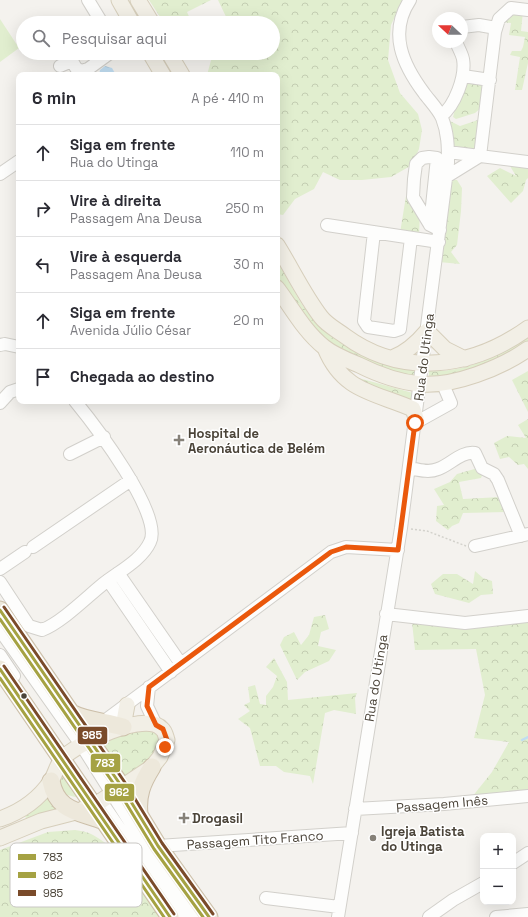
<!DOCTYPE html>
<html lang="pt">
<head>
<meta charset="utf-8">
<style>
  :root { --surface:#fff; --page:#f2f2f3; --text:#2b2b33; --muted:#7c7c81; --line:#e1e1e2 }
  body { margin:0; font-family:"Space Grotesk",sans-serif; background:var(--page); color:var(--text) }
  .controls { position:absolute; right:12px; bottom:12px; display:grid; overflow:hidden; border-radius:8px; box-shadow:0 4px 16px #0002 }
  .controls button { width:36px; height:36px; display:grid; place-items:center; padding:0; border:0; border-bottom:1px solid var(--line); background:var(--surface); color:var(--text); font:20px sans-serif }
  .compass { position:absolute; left:432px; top:12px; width:36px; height:36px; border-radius:50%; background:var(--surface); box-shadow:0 4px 16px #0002; rotate:292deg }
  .stop { position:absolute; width:12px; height:12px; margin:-9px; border:3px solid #ea580c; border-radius:50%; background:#fff }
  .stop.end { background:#ea580c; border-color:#fff; box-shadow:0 1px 4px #0008 }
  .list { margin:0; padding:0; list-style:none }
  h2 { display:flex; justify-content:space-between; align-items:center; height:52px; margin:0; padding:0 16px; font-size:17px }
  h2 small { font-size:13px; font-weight:400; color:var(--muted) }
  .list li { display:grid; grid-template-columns:26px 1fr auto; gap:12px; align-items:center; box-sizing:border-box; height:56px; padding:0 16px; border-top:1px solid var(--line) }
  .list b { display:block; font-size:15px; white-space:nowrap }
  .list p { margin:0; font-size:13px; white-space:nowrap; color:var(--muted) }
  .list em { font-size:13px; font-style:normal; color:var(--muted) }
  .icon { flex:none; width:22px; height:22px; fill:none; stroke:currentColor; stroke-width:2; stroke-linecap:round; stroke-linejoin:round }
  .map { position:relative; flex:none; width:528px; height:917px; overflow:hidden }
  .search { position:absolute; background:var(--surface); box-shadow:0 4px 16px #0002; left:16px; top:16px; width:264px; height:44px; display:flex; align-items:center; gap:10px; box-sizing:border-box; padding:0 14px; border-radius:22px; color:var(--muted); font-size:15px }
  .panel { position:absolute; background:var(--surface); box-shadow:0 4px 16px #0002; left:16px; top:72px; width:264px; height:332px; border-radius:8px }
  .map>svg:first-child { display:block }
  .grass { fill:#e1eecf }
  .forest { fill:url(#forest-crowns) }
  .water { fill:url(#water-waves) }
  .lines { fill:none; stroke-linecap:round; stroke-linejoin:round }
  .stream { stroke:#c0ddf1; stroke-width:2.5 }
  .minor-casing { stroke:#d2d0cb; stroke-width:14 }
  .major-casing { stroke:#d6cebb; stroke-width:17 }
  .highway-casing { stroke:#ccbfa9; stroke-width:19 }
  .path { stroke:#d3d2cc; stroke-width:1.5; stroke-dasharray:2 2; stroke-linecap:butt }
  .minor { stroke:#fdfdfc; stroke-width:12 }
  .major { stroke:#f2efe6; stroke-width:15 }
  .highway { stroke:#ede8db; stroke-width:17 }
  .bus-1-casing { stroke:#fff; stroke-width:6 }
  .bus-2-casing { stroke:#fff; stroke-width:6 }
  .bus-3-casing { stroke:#fff; stroke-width:6 }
  .bus-1 { stroke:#a5a243; stroke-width:3 }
  .bus-2 { stroke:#a5a243; stroke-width:3 }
  .bus-3 { stroke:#7a4b2a; stroke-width:3 }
  .route { stroke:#ea580c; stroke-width:5 }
  .poi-dot { fill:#868178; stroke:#fff; stroke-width:1.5 }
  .bus-dot { fill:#4b4439; stroke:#fff; stroke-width:1.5 }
  .labels { text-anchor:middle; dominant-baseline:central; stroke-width:3; stroke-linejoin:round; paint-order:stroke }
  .street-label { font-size:13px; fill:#4b4439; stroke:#fff }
  .poi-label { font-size:13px; font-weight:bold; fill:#4b4439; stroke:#fff; text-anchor:start }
  .key { fill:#fff; stroke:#c9c7c4; stroke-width:1 }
  .key-label { font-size:11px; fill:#4b4439 }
  .line-badge { stroke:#fff; stroke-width:1.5 }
  .badge-label { font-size:11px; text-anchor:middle; font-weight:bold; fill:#fff }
</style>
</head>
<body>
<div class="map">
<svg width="528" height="917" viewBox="0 0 528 917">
  <defs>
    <pattern id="forest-crowns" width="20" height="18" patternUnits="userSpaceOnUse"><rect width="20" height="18" fill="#e1eecf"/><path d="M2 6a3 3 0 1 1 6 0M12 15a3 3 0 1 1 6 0" fill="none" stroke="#c3cdb2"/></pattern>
    <pattern id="water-waves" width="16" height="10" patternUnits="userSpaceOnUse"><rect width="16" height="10" fill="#c0ddf1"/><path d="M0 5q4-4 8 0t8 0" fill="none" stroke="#a6bfcf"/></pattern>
  </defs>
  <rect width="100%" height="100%" fill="#f4f2ee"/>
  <path class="grass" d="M0,19L19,48L0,62Z"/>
  <path class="forest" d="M149,0H211L187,12L192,23H164Z
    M218,0H403L391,25L388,60L400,93L418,114L422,130L419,149L412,165L391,177L362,180H340L323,172L314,189L295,199L283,215L277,214V75H207L213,53H273V23H229Z
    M523,11L521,31L528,32V63L522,90H515L520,57L510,55L512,51H521L523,47L525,37L509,35L511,23L503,22L504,17Z
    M466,82L480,84L483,87L482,107L475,113L456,119L453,117L458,98Z
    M448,120L460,126L478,120L475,150L454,148L453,133Z
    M516,165L528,169V178L526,180L523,191L511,203L487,176L500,168L516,176L510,166Z
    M451,180H457L462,188L461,211L457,245L451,252L460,264L439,262Z
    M406,196L409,197L420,212L419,236L400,233Z
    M277,261C286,276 294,292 303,306C330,345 372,364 417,371L416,381L339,353L302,318L277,279Z
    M528,336V345L492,366L429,380V371C465,373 499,356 528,336Z
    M528,371V412L512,380Z
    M355,377L413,393L411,402L377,394Z
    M528,419V469L524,464L518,465L509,457L500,459L494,443L507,436L526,438L518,425Z
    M478,468L483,473L481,478L459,482L463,499L501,497L507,512L463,513L459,523L452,526L448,530L436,521L437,506L444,505L434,489L450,482L457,474Z
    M475,571L483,578L492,581L493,594L481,595L469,603L435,594L431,584L443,574H457L473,584Z
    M325,615L329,629L321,632L318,646L336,650L329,661L305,672L297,680L280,645L284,637L294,632L301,645L309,635L314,617Z
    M528,619V792L472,797L492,772L509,742L474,738L485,695L476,649L415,650L412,622Z
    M274,658L287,682L288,700L357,693L355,698L356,714L334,710L325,713L313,784L310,776L284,772L276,766H260L250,728L238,719L250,711L244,705L250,702L248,687L255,685L260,704L266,705V696L273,687L277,676L266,667Z
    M150,727L161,739L151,761L122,783L100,741Z
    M65,770L79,798L60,793L58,776Z
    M46,795L63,810L27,821L24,813Z
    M75,830C81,831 88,832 93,835C125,852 143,888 163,917H0V850L48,832Z"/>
  <path class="water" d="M105,66L112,68L116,75H99L100,70Z"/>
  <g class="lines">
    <path class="stream" d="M522,740L528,737"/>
    <defs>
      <path id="minor" d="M88,0L102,23
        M462,27L479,25L496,28
        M60,66L72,61L76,68L81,71L88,69L110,53
        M463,76L490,80
        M441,116C455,106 466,76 463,59C462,54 458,47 456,42
        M448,152L528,162
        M0,174L19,161
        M446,177L480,156L495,32L499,19L511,8L528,10
        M327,225L439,242
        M430,225L413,197L414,179L416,164L422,158L429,157L437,158L430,225L440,230
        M374,232L364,321L368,327L394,331L400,329L411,238
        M0,345L5,344L19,347
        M0,403L10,392L19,389
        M415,423L451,403L442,382
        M70,454L104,437
        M410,468C419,470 429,473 438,469C450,465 461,451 475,453L482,468L494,474L498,480L521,536
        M475,546L528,534
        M33,547L131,480
        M0,569L25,552
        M118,573L181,664
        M108,580L171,672
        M0,582L29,626L42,630C61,623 87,597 103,584C118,572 142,560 150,542C164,515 93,423 75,401
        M386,614L465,623L528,616
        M0,630L82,746L140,838L194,917
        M0,655L14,676
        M149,687L147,706L156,725
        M103,722L331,552L346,547L398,550
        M100,800L181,917
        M355,809L444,804L528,796
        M158,846L352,833
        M513,863L528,853
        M266,898L339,907
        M338,917L401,528L448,163C448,147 448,133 442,118C438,109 429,100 424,93C403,65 388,33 410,0
        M429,917L453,900L483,883
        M496,917L528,914"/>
      <path id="major" d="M119,0L132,23
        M138,0L152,23
        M150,53L163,75
        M169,53L182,75
        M277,245C292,269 304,295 321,317C327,325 337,330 345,336C402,378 473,368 528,328
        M277,288C292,308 304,331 324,347C334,355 347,360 359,365C377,374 399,382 420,384C453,387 501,368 528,349
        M325,348C343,392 374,392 413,409L416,418
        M392,358C406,353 417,343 427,331L445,349L465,359
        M123,727L127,705
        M0,819C20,812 39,799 51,781C55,775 57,765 62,759C75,744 146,710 162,729C165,731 166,737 167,740L160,757L152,767L101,801L76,812L41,821L0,838"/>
      <path id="highway" d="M0,610L122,787L158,846L209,917
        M0,669L170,917
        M71,713C88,722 105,721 123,727
        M51,781C57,812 79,811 104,821
        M139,814C137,795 142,783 152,767"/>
    </defs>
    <use href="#minor" class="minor-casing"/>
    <use href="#major" class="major-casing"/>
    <use href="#highway" class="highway-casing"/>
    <path class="path" d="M411,529L427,531L466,546"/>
    <use href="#minor" class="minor"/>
    <use href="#major" class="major"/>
    <use href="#highway" class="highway"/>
    <defs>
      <path id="bus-1" d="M0,610L122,787L158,846L209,917
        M0,669L170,917"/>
      <path id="bus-2" d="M0,619L118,790L154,849L203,917
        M0,678L164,917"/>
      <path id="bus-3" d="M4,607L126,784L162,843L213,914
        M4,666L174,914"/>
    </defs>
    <use href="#bus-1" class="bus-1-casing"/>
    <use href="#bus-2" class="bus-2-casing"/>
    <use href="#bus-3" class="bus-3-casing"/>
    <use href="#bus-1" class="bus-1"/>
    <use href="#bus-2" class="bus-2"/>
    <use href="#bus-3" class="bus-3"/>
  </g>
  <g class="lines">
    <path class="route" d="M165,747L167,740L163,729L156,725L147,706L149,687L331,552L346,547L398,550L415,423"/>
  </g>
  <g class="poi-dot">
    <path d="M177 434h4v4h4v4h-4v4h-4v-4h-4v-4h4z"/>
    <path d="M182 812h4v4h4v4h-4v4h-4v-4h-4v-4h4z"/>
    <circle cx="373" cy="838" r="4"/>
  </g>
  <circle class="bus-dot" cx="24" cy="696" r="3.5"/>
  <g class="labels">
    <g class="street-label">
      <text transform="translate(424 357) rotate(-83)">Rua do Utinga</text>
      <text transform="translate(376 678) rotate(-81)">Rua do Utinga</text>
      <text transform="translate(442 804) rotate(-5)">Passagem Inês</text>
      <text transform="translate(255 840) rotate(-4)">Passagem Tito Franco</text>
    </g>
    <g class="poi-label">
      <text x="188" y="433">Hospital de<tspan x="188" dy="15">Aeronáutica de Belém</tspan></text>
      <text x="192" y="818">Drogasil</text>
      <text x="381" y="831">Igreja Batista<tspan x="381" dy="15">do Utinga</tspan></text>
    </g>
  </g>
  <rect x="10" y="843" width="132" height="64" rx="6" class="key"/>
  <rect x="18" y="854" width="18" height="6" fill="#a5a243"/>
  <rect x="18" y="872" width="18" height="6" fill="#a5a243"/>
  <rect x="18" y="890" width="18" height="6" fill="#7a4b2a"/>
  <g class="key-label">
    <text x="43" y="861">783</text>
    <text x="43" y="879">962</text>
    <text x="43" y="897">985</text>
  </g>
  <g class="line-badge">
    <rect x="77" y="726" width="31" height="19" rx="4" fill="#7a4b2a"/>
    <rect x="90" y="753" width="31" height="20" rx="4" fill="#a5a243"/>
    <rect x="104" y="783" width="31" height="19" rx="4" fill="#a5a243"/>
  </g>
  <g class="badge-label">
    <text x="92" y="739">985</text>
    <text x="105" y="767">783</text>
    <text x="119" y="796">962</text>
  </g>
</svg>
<div class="controls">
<button>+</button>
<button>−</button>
</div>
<svg class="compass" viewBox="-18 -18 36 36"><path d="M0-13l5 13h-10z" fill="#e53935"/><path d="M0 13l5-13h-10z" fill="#7c7c81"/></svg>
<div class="stop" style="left:415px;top:423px"></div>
<div class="stop end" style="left:165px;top:747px"></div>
<div class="search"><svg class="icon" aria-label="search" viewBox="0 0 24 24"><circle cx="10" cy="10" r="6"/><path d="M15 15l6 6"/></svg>Pesquisar aqui</div>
<section class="panel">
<h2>6 min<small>A pé · 410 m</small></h2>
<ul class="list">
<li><svg class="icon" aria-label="ahead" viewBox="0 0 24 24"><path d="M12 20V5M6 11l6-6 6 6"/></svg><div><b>Siga em frente</b><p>Rua do Utinga</p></div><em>110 m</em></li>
<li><svg class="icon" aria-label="right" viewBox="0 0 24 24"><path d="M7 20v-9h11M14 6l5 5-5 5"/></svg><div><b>Vire à direita</b><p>Passagem Ana Deusa</p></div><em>250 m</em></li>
<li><svg class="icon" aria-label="left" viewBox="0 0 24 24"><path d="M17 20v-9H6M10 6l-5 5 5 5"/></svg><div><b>Vire à esquerda</b><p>Passagem Ana Deusa</p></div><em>30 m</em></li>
<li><svg class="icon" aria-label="ahead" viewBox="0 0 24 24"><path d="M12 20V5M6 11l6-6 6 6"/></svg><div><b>Siga em frente</b><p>Avenida Júlio César</p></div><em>20 m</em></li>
<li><svg class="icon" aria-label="arrive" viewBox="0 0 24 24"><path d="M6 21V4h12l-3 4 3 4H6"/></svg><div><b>Chegada ao destino</b></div></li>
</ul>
</section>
</div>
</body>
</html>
